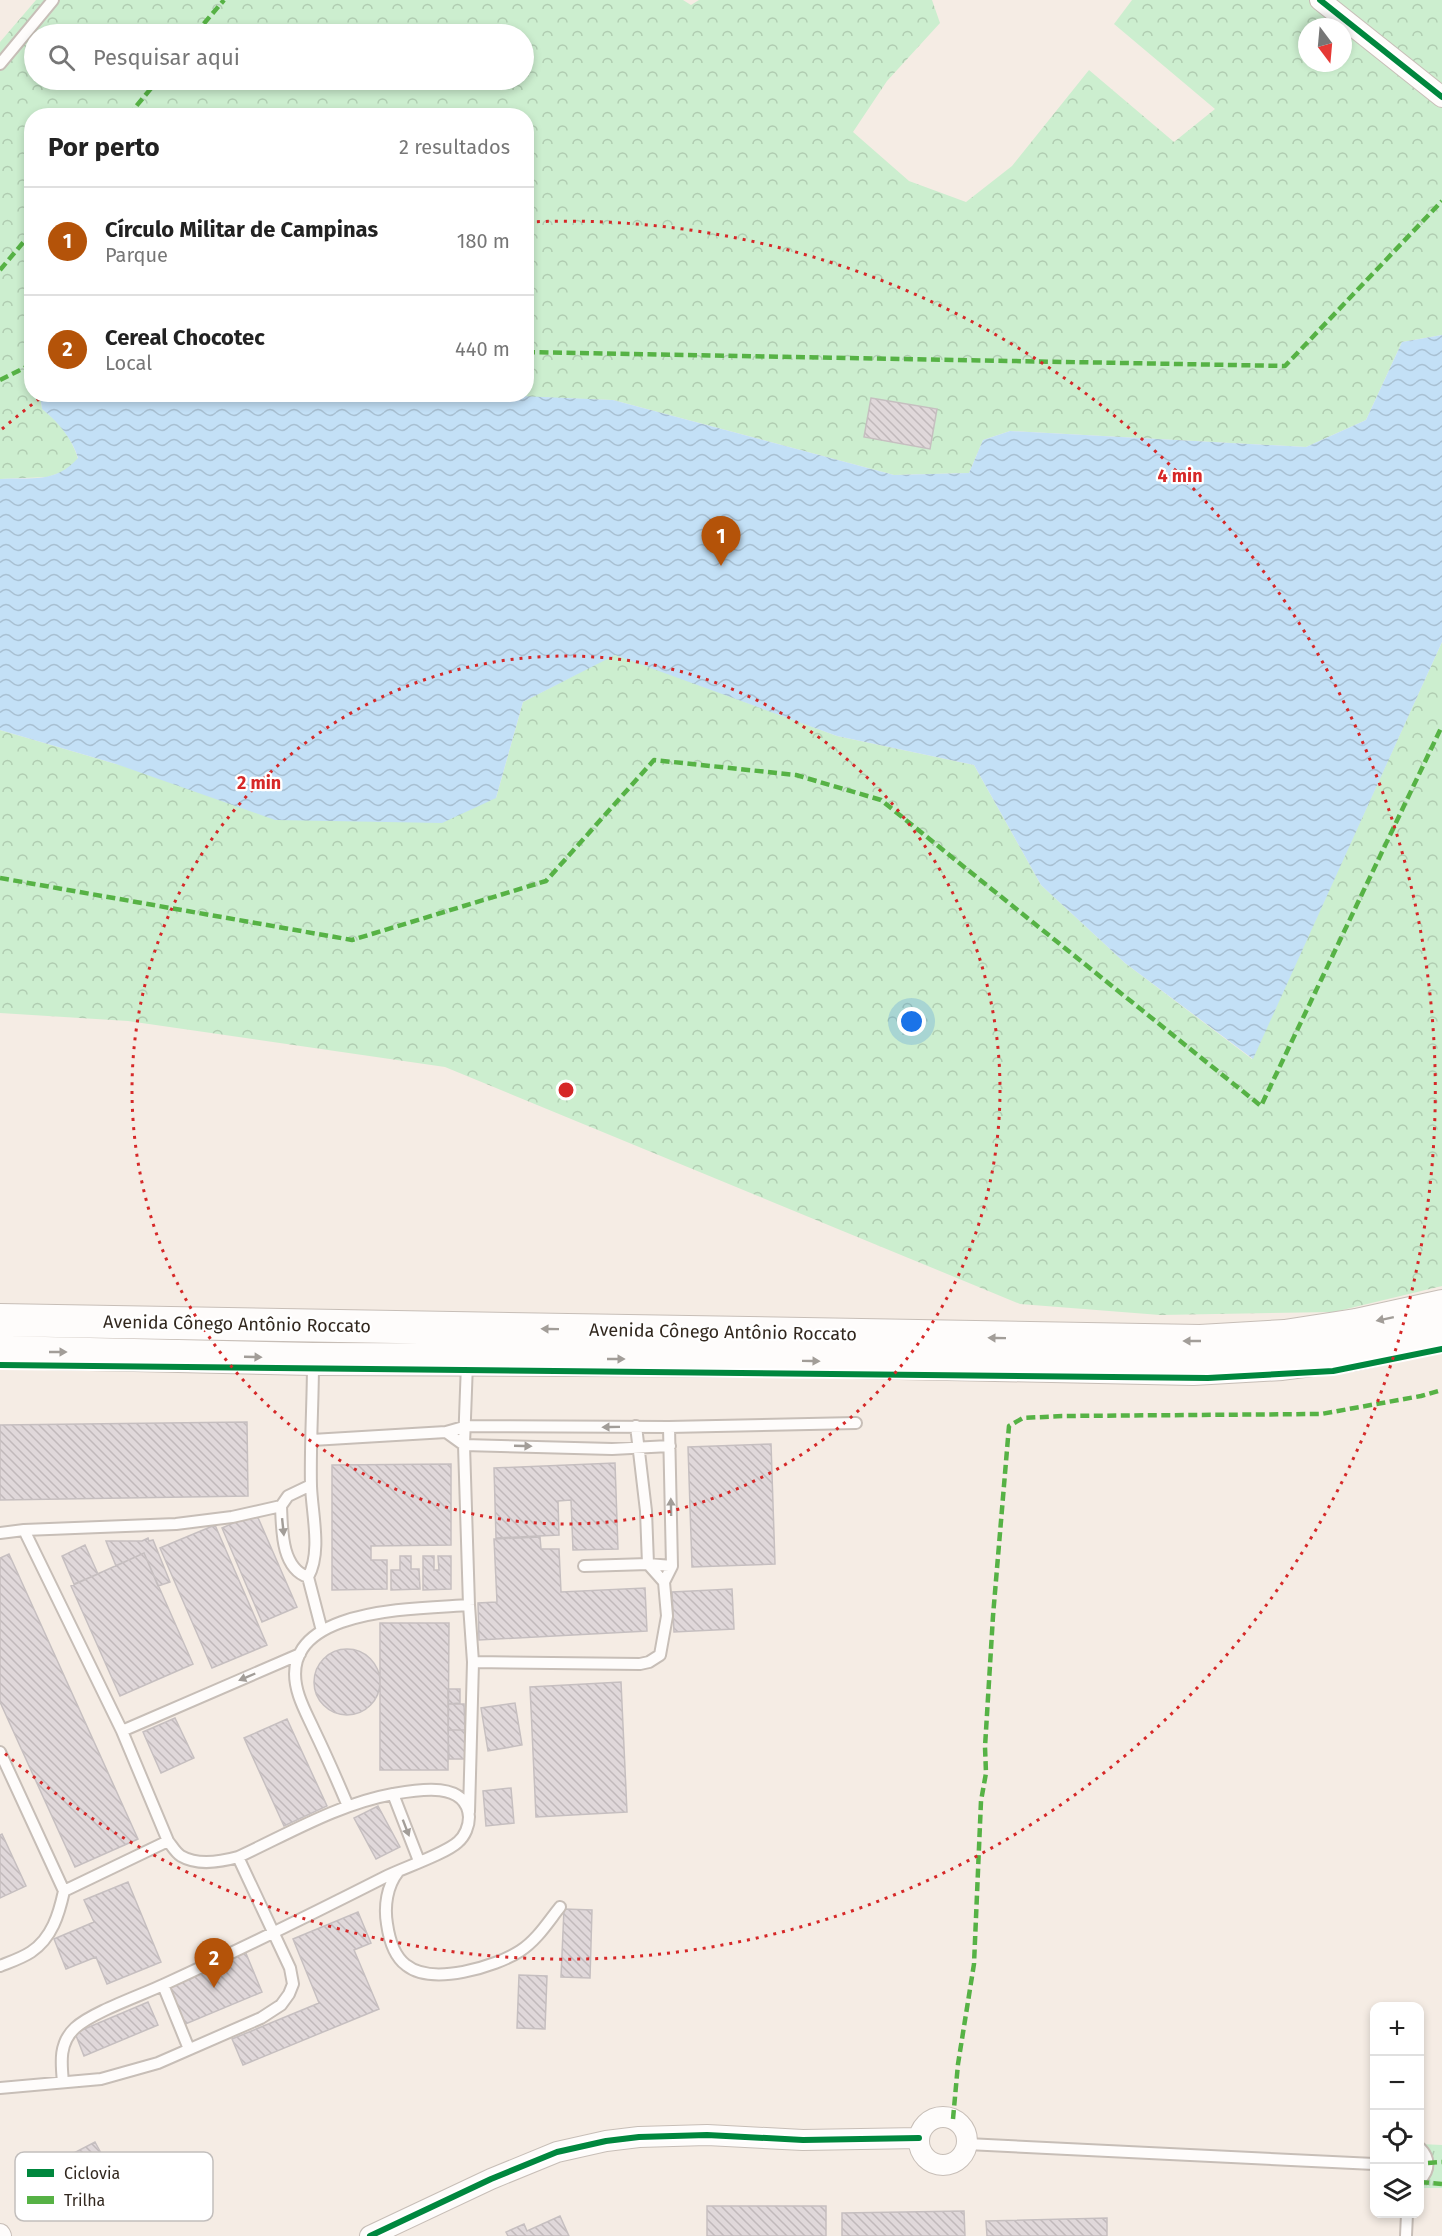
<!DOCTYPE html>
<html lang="pt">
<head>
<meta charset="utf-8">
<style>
  :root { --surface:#fff; --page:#f6f6f6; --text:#222; --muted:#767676; --line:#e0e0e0; --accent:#b45309 }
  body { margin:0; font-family:"Fira Sans",sans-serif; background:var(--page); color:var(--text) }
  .controls { position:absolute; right:18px; bottom:18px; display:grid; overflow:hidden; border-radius:12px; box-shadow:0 3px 9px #0003 }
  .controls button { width:54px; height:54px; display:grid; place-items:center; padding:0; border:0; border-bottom:2px solid var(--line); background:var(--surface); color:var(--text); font:30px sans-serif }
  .compass { position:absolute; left:1298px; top:18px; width:54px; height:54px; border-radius:50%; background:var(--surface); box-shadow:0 3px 9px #0003; rotate:164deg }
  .you { position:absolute; left:912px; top:1022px; width:21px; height:21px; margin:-15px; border:4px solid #fff; border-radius:50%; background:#1a73e8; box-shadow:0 0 0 9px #1a73e833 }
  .badge { display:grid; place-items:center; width:39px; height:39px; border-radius:50%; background:var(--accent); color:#fff; font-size:20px; font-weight:700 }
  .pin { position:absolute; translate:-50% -50px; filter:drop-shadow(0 2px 3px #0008) }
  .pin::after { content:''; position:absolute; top:32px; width:21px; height:18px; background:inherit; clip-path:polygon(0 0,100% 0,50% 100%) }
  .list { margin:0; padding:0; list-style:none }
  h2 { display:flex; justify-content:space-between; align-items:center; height:78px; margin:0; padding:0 24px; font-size:26px }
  h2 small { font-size:20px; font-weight:400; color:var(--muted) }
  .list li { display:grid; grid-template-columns:39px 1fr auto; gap:18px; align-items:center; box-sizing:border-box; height:108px; padding:0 24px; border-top:2px solid var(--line) }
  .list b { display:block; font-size:22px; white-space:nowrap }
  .list p { margin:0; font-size:20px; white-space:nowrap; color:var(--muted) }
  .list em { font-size:20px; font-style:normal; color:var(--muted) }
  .icon { flex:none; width:33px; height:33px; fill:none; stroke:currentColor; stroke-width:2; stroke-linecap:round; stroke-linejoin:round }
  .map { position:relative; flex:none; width:1442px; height:2236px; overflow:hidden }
  .search { position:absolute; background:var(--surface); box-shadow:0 3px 9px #0003; left:24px; top:24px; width:510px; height:66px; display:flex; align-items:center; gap:15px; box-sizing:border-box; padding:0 21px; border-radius:33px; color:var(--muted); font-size:22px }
  .panel { position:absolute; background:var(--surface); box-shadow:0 3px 9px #0003; left:24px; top:108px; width:510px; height:294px; border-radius:24px }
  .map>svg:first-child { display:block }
  .grass { fill:url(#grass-tufts) }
  .forest { fill:url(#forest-crowns); fill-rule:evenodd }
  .water { fill:url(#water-waves) }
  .building { fill:url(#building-back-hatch); stroke:#c6bfc0; stroke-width:1.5 }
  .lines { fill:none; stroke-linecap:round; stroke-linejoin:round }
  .service-casing { stroke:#c7beb7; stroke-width:14 }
  .minor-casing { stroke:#c7beb7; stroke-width:22 }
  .primary-casing { stroke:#c7beb7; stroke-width:34 }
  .service { stroke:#fefcfb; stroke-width:10 }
  .minor { stroke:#fefcfb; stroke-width:20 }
  .primary { stroke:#fefcfb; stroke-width:32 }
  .quiet { stroke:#56b245; stroke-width:4.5; stroke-dasharray:9 4.5; stroke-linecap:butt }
  .cycleway-casing { stroke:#fff; stroke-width:10 }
  .cycleway { stroke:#00873e; stroke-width:6 }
  .oneway { fill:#a29d98 }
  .ring { fill:none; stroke:#d62828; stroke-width:3; stroke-dasharray:3 6 }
  .labels { text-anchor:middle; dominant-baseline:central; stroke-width:4.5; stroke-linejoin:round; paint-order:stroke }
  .street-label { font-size:18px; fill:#32281f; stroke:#fff }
  .key { fill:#fff; stroke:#c2bebc; stroke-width:1.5 }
  .key-label { font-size:16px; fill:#32281f }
  .centre { fill:#d62828; stroke:#fff; stroke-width:3 }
  .ring-label { font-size:18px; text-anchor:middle; font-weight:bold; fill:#d62828; stroke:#fff; stroke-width:4.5; stroke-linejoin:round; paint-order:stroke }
</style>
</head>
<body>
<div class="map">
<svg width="1442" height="2236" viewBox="0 0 1442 2236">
  <defs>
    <pattern id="grass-tufts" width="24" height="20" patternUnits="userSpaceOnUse" patternTransform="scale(1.5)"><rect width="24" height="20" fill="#cceecf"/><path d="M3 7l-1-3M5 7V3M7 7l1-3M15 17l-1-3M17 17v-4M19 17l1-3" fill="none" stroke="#b0ccb1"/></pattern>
    <pattern id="forest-crowns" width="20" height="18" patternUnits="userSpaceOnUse" patternTransform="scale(1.5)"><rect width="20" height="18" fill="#cceecf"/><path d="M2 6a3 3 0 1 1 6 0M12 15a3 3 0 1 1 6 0" fill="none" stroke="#b0ccb1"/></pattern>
    <pattern id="water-waves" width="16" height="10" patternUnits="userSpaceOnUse" patternTransform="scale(1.5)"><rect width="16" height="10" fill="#c3e0f6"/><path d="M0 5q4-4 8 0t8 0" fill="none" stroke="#a8c0d2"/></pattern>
    <pattern id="building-back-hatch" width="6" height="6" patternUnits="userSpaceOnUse" patternTransform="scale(1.5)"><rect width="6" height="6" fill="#e0d8da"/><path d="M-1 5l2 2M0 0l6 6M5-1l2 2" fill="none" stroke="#c1b9bb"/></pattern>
  </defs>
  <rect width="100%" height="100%" fill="#f5ece4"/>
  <path class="grass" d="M1421,2144L1442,2145V2188H1420V2185L1428,2177Z"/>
  <path class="forest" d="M36,0H683L691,5L699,0H932L940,23L887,81L853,132L909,181L966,202L1012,166L1089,70L1174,142L1215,109L1114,24L1132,0H1442V335L1402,342L1366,420L1306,447L1010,431L983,440L969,473L894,475L613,400L472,395L526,394V116H32V394L40,395L42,409C59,422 72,438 78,459L67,470L48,477L0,479V42ZM1307,27H1343V63H1307ZM34,34H524V80H34Z
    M1442,642V1286L1334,1312L1160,1315L1020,1304L445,1067L128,1021L0,1013V730L116,764L496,798L523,702L615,654L837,736L974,765L1041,885L1125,963L1252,1059Z"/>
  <path class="water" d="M1442,335V642L1253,1059L1125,963L1041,885L974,765L837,736L615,655L523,702L496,798L442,823L275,820L116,764L0,730V479C31,477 55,484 78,458C72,438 58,422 42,409L40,395L106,394L132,398L264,394H472L613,400L894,475L969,473L983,440L1010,431L1306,447L1366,420L1402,342Z"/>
  <path class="building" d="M871,398L937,409L930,449L864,437Z
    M247,1422L248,1496L0,1500V1425Z
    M771,1444L775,1564L692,1567L688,1447Z
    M615,1463L618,1549L573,1550L571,1500L558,1501L559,1535L496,1538L494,1468Z
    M451,1464V1545L371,1546V1560H387V1589L332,1590V1465Z
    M256,1513L297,1607L262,1622L222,1528Z
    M215,1525L267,1645L212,1668L160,1548Z
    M540,1537L541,1549H559L561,1592L645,1588L647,1631L479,1640L478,1603L497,1602L494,1539Z
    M148,1538L149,1541L153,1540L170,1582L158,1586L144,1553L116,1566L106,1541H142Z
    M85,1545L98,1574L74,1584L62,1556Z
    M144,1553L193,1664L120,1696L71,1586Z
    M9,1554L138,1839L75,1867L0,1702V1558Z
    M400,1556H411V1569H419L420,1589L391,1590V1570H400Z
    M423,1556H434V1570H439L438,1556H451V1589L423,1590Z
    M732,1589L734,1629L674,1632L672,1592Z
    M380,1623H449L448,1770H380Z
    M314 1682a33 33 0 1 1 66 0a33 33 0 1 1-66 0Z
    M621,1682L627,1812L536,1817L530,1687Z
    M448,1689H460V1703L448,1704Z
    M515,1703L522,1745L488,1751L481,1708Z
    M448,1704H464L465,1730H448Z
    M175,1718L194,1758L161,1773L143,1732Z
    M287,1719L327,1806L284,1826L244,1738Z
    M448,1730H465V1759H449Z
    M511,1788L514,1823L486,1826L483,1791Z
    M378,1806L400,1847L376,1859L354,1818Z
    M2,1834L26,1886L0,1898V1835Z
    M128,1882L161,1962L107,1984L96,1957L66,1969L54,1939L94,1922L84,1900Z
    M564,1909L592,1910L590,1978L561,1977Z
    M358,1912L371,1943L354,1950L379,2009L243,2065L232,2039L319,2003L293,1939Z
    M245,1951L262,1992L183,2025L166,1984Z
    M519,1975L547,1976L545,2029L517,2028Z
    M148,2002L158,2025L84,2056L75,2033Z
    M95,2142L120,2188L91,2204L66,2157Z
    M707,2206H826V2236H707Z
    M964,2211L965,2236H842V2213Z
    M560,2216L569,2236H508L506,2232L524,2224L527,2231Z
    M1107,2218V2236H987L986,2221Z"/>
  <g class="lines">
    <defs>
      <path id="service" d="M0,64L53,0
        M313,1362C313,1403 310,1445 311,1486C312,1514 322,1552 308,1577L322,1631
        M467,1363L464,1445L469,1605L473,1662L469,1812
        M636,1426L646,1511L648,1564L664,1582
        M446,1432L464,1445L612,1449L670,1446
        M312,1440L446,1432L467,1426L669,1427L856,1423
        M24,1530L176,1524L232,1517L281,1506
        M0,1533L24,1530L122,1731L168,1841L64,1891L0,1752
        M584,1566L648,1564L672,1566
        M308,1577C281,1568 282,1529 281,1506L288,1496L311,1485
        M473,1662L640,1664L649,1662L660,1655L667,1616L664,1582L672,1566L669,1427
        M122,1731L300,1654
        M393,1794L419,1861
        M348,1806C337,1780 326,1755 314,1730C309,1719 303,1708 299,1696C269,1606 418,1609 469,1605
        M398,1872C387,1886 384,1906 387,1924C389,1938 394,1956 406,1965C432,1986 495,1967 520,1951C537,1940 548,1922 560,1907
        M0,1966C10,1962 22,1958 31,1952C52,1938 59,1914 64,1891
        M163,1985L189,2049
        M63,2082C61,2062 59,2043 75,2028C92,2012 142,1995 165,1984C239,1950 312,1914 385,1877C403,1868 445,1854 458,1842C465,1836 469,1826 469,1817C467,1780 416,1790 393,1794C338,1804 288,1834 238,1857C220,1862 198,1866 181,1856C176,1853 172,1846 168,1841
        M0,2088L101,2079L158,2063L261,2018L281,2005L289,1994L293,1984L290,1968L238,1857
        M967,2144L1374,2164
        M1420,2148C1430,2158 1430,2170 1420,2180
        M1406,2236L1407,2214"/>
      <path id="minor" d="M1320,0L1442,97
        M919 2141a24 24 0 1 1 48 0a24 24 0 1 1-48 0Z
        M0,2234L1,2236
        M370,2236L491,2179L557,2152L606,2141L639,2137L707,2135L803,2140L919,2138"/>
      <path id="primary" d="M0,1320L1200,1341L1285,1336L1356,1325L1442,1306
        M0,1352L313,1359L805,1361L1193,1369L1282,1364L1352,1355L1442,1335"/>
    </defs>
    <use href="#service" class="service-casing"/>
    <use href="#minor" class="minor-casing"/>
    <use href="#primary" class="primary-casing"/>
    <use href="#service" class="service"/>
    <use href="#minor" class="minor"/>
    <use href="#primary" class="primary"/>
    <path class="quiet" d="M195,34L224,0
      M128,116L158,80
      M0,270L32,232
      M526,352L1285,366L1442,201
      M0,380L32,364
      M0,878L352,940L546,881L654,760L796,775L881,800L1261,1106L1442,726
      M953,2119L958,2064L974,1964L981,1801L986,1773L985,1747L993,1616L1009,1426L1023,1418L1062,1416L1321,1414L1421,1396L1442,1390
      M1428,2163L1442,2162
      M1420,2182L1442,2184"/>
    <defs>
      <path id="cycleway" d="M1320,0L1442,97
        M0,1365L1208,1378L1333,1371L1442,1349
        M370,2236L491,2179L557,2152L606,2141L639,2137L707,2135L803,2140L919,2138"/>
    </defs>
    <use href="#cycleway" class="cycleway-casing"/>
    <use href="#cycleway" class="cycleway"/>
  </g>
  <defs><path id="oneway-solid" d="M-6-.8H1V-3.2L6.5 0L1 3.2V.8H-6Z" transform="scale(1.5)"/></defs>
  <g class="oneway">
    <use href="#oneway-solid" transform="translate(1385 1319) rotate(168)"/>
    <use href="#oneway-solid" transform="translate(550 1329) rotate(-179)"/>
    <use href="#oneway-solid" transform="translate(997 1338) rotate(-179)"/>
    <use href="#oneway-solid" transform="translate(1192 1341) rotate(-180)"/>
    <use href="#oneway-solid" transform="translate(58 1352)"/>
    <use href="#oneway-solid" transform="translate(253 1357) rotate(2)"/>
    <use href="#oneway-solid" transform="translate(616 1359)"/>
    <use href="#oneway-solid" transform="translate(811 1361) rotate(1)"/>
    <use href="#oneway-solid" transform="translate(611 1427) rotate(179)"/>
    <use href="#oneway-solid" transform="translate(523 1446) rotate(2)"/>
    <use href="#oneway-solid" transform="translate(671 1507) rotate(-91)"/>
    <use href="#oneway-solid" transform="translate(283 1527) rotate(84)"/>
    <use href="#oneway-solid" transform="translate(247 1677) rotate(157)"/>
    <use href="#oneway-solid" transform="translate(406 1828) rotate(69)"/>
  </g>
  <g class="ring">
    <circle cx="566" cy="1090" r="434"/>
    <path d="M2 429A869 869 0 0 1 43 396M528 222A869 869 0 1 1 2 1751"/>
  </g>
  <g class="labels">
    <g class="street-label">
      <text transform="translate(237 1324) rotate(1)">Avenida Cônego Antônio Roccato</text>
      <text transform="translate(723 1332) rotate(1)">Avenida Cônego Antônio Roccato</text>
    </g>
  </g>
  <rect x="15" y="2152" width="198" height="69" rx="9" class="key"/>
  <rect x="27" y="2169" width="27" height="8" fill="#00873e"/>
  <rect x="27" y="2196" width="27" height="8" fill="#56b245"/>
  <g class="key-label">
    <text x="64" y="2179">Ciclovia</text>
    <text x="64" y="2206">Trilha</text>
  </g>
  <circle cx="566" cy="1090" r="9" class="centre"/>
  <g class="ring-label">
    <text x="1180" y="482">4 min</text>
    <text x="259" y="789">2 min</text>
  </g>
</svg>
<div class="controls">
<button>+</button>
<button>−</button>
<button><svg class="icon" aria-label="locate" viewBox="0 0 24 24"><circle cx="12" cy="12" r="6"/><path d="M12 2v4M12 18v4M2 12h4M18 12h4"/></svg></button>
<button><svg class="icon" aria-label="layers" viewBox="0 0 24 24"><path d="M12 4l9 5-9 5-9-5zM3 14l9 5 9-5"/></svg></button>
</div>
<svg class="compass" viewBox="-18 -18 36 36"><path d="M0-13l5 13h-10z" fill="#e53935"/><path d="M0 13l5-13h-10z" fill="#767676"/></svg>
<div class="you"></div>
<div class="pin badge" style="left:721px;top:566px">1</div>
<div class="pin badge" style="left:214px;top:1988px">2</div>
<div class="search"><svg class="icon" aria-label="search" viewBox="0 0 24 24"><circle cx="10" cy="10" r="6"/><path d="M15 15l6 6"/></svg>Pesquisar aqui</div>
<section class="panel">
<h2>Por perto<small>2 resultados</small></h2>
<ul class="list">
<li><span class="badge">1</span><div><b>Círculo Militar de Campinas</b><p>Parque</p></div><em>180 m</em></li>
<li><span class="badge">2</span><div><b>Cereal Chocotec</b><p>Local</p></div><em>440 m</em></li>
</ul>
</section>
</div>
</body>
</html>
